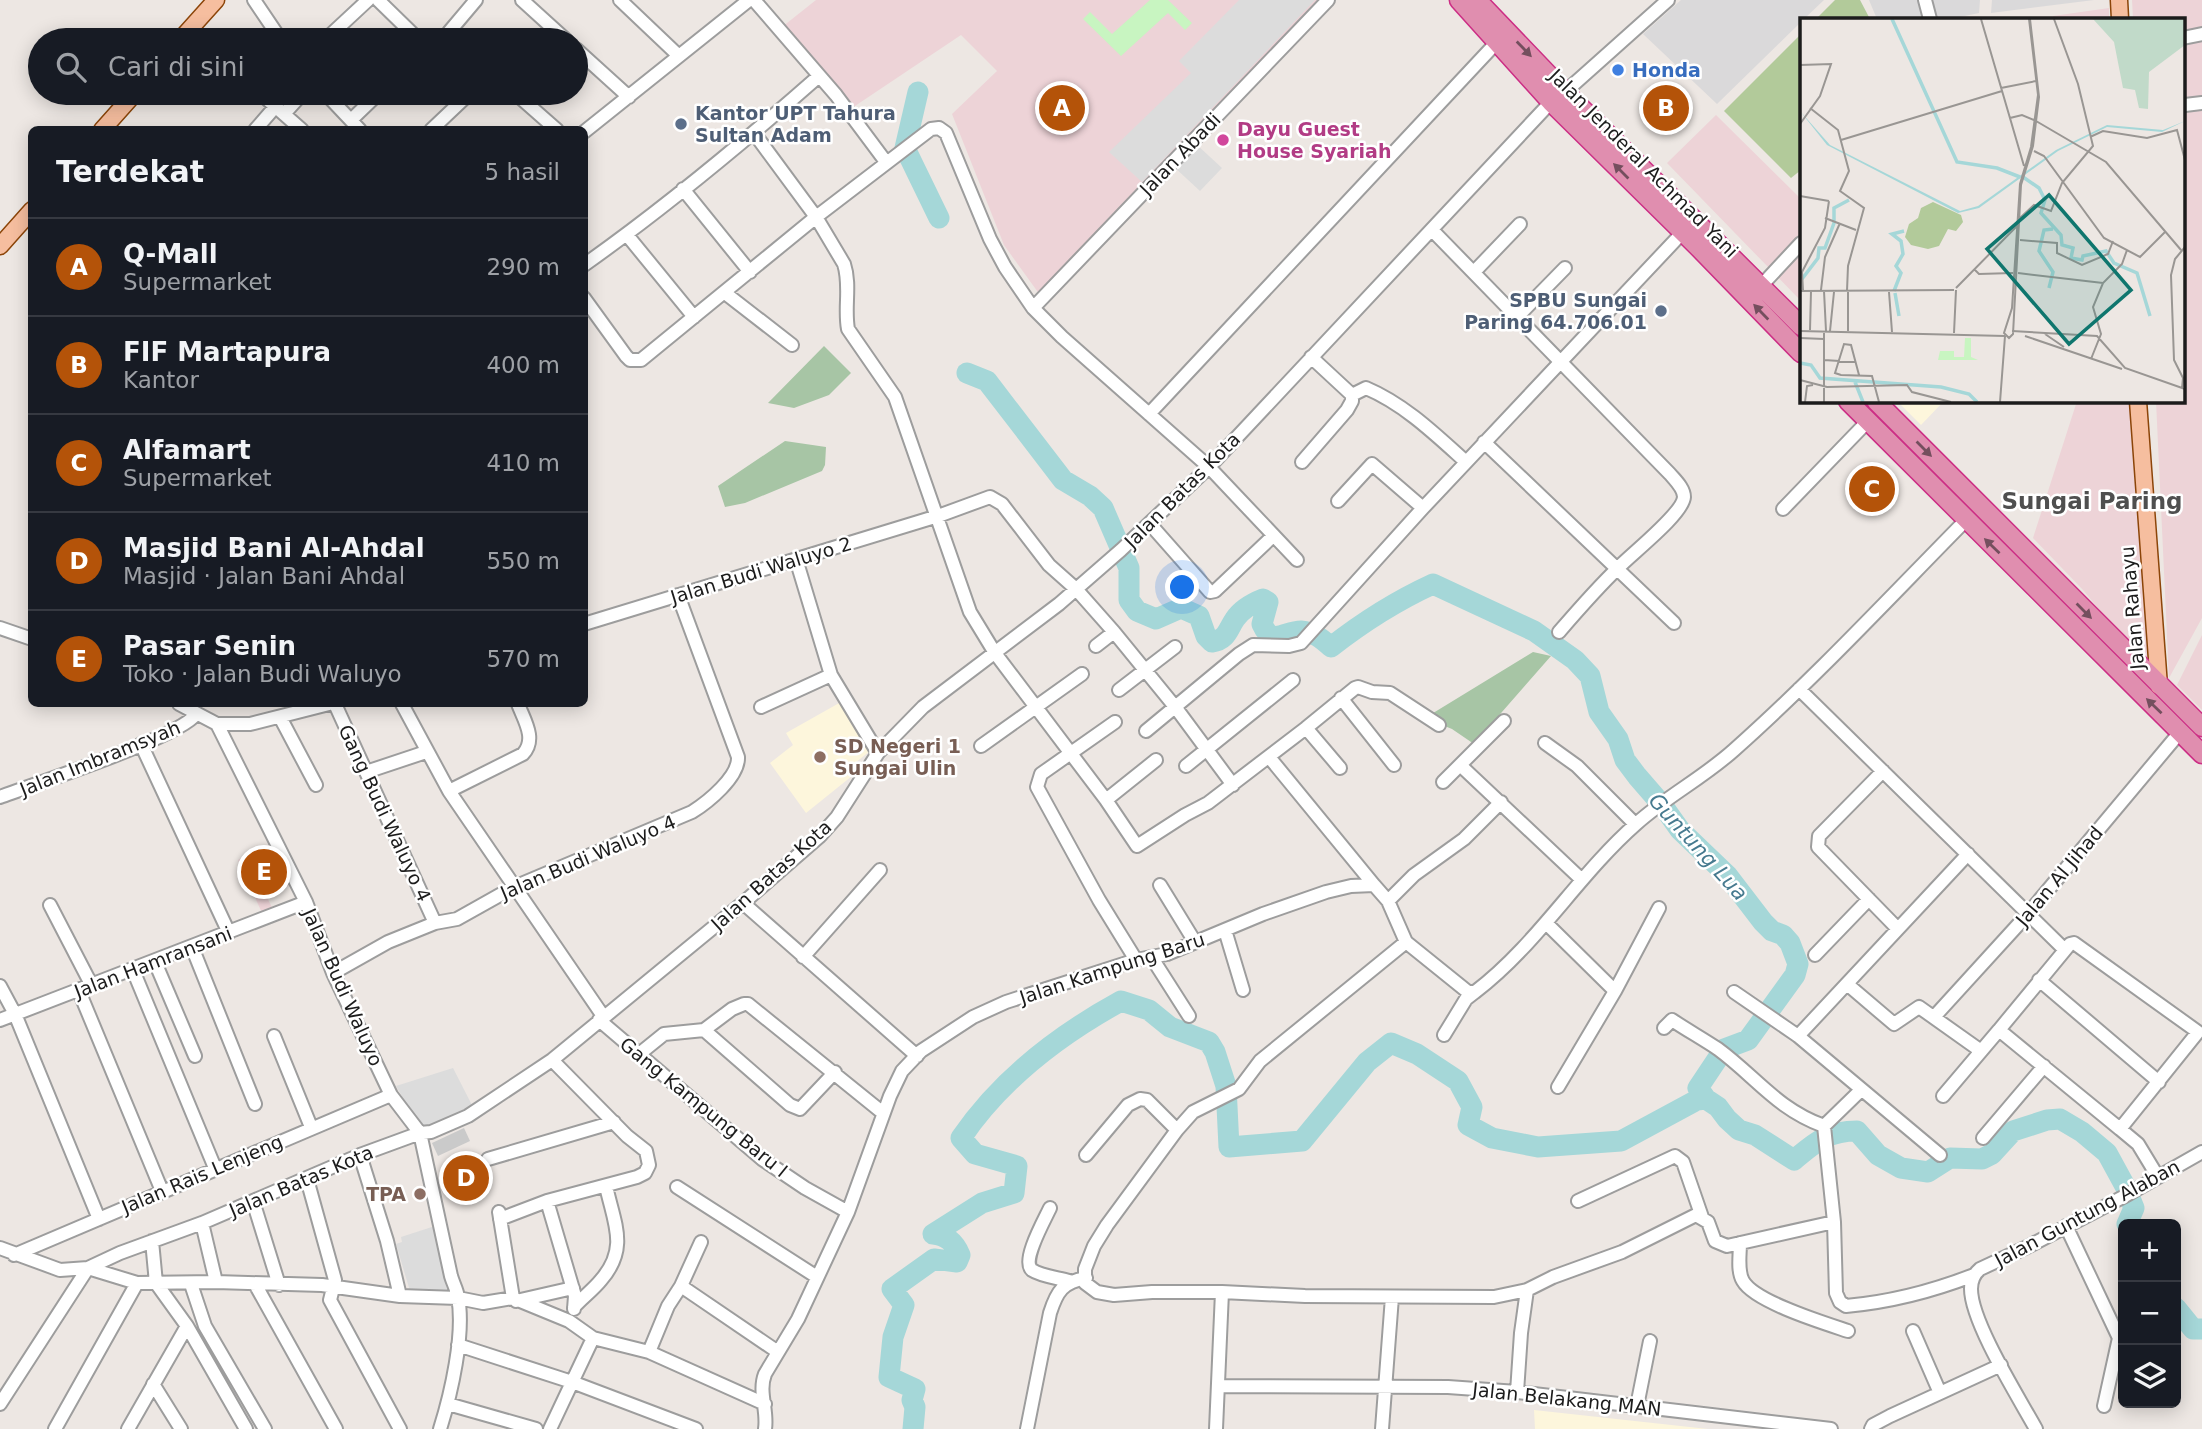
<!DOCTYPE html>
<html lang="id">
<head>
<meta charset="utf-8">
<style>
  :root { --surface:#171b24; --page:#242831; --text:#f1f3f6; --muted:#9ea1a6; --line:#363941; --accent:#b45309 }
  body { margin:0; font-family:"DejaVu Sans",sans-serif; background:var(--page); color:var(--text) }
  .controls { position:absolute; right:21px; bottom:21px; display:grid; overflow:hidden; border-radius:10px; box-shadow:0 4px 18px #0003 }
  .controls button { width:63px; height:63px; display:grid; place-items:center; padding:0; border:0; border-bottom:2px solid var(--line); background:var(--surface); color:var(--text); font:35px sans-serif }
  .you { position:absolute; left:1183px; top:588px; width:24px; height:24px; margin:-18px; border:5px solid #fff; border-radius:50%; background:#1a73e8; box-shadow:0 0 0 10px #1a73e833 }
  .badge { display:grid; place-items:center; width:46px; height:46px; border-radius:50%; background:var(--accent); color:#fff; font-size:23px; font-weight:700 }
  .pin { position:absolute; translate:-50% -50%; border:4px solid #fff; box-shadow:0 2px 7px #0006 }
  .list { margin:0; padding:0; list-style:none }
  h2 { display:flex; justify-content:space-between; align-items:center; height:91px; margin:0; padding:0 28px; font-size:30px }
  h2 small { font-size:23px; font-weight:400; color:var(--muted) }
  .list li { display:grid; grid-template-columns:46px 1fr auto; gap:21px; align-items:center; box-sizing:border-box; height:98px; padding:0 28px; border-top:2px solid var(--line) }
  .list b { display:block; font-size:26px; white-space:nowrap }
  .list p { margin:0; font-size:23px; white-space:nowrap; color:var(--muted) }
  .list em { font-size:23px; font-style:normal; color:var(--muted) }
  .icon { flex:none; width:38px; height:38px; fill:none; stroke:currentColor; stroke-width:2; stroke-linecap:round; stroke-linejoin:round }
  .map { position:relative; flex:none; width:2202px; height:1429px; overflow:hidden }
  .search { position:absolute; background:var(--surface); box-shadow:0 4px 18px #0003; left:28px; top:28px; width:560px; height:77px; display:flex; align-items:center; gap:18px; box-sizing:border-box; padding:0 24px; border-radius:38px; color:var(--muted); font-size:26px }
  .panel { position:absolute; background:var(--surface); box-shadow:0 4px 18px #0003; left:28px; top:126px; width:560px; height:581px; border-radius:10px }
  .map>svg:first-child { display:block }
  .residential { fill:#dad9da }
  .commercial { fill:#edd3d7 }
  .education { fill:#fdf6dc }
  .religious { fill:#cacaca }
  .forest { fill:#b2ca9a }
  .cemetery { fill:#a7c5a5 }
  .park { fill:#c8f5c1 }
  .parking { fill:#dcdcdc }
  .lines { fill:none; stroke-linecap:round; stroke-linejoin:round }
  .river { stroke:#a5d7d8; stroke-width:21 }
  .minor-casing { stroke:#9d9d9d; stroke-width:16 }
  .major-casing { stroke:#8c4509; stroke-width:19 }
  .highway-casing { stroke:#cc2e85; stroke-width:21 }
  .minor { stroke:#fff; stroke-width:12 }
  .major { stroke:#f6be9f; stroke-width:16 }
  .highway { stroke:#e08eaf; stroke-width:18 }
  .oneway { fill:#744f5e }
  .shop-dot { fill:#3f7fe0; stroke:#fff; stroke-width:2.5 }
  .service-dot { fill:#5c6f8a; stroke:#fff; stroke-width:2.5 }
  .hotel-dot { fill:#d1479c; stroke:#fff; stroke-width:2.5 }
  .education-dot { fill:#8d6e63; stroke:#fff; stroke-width:2.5 }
  .labels { text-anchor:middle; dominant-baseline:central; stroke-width:5; stroke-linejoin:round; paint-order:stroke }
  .shop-label { font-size:19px; font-weight:bold; fill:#366cbe; stroke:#fff; text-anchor:start }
  .service-label { font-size:19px; font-weight:bold; fill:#4e5e75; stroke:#fff; text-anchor:start }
  .hotel-label { font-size:19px; font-weight:bold; fill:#b23c85; stroke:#fff; text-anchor:start }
  .street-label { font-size:19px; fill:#1c1c1c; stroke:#fff }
  .education-label { font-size:19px; font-weight:bold; fill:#785e54; stroke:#fff; text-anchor:start }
  .water-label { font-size:21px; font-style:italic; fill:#467a8f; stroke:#fff }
  .quarter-label { font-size:23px; font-weight:bold; fill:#4f4f4f; stroke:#fff }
  .inset-river { fill:none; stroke:#a5d7d8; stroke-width:3.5 }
  .inset-road { fill:none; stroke:#999693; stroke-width:2 }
  .view { fill:#0f766e; fill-opacity:0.15; stroke:#0f766e; stroke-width:3.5 }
  .inset-edge { fill:none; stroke:#1c1c1c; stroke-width:3.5 }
</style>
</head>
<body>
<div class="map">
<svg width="2202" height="1429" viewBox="0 0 2202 1429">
  <rect width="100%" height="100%" fill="#ede7e3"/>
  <path class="residential" d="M1681,0H1824L1804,19H1801V22L1717,104L1643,34Z
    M1869,0H1980L1979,13L1950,19H1877Z
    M1992,0H2094L1991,13Z"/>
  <path class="commercial" d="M816,0H1318L1040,295L1004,245L952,114L997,71L961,35L852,108L782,27Z
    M2132,0H2202V618L2169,678L2156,401H2183V19H2133Z
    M2109,8V19H2053V16Z
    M1716,115L1801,199V301L1667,163Z
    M2077,401H2131L2148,658L2133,650L2083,590L2033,538Z
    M2202,635V710L2177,685Z
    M271,844L291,884L267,897L273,910L263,915L238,860Z"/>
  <path class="education" d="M1897,401H1944L1921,425Z
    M841,702L870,751L850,767L852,776L806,813L770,763L793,745L786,733Z
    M1534,1410L1708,1429H1535Z"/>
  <path class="religious" d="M464,1128L470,1141L438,1156L432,1143Z"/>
  <path class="forest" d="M1835,0H1860L1870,19H1816Z
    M1801,34V170L1791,178L1724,111Z"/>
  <path class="cemetery" d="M824,346L851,373L829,395L794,408L768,403Z
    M785,441L826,447L825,465L822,471L745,503L725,507L718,486Z
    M1533,652L1551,656L1474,744L1452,729L1425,718Z"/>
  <path class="park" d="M1150,0H1168L1192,23L1185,30L1168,13L1121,56L1083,19L1090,12L1112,34Z"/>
  <path class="parking" d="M1239,0H1315L1142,182L1109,152L1191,73L1179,61Z
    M1195,143L1222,168L1200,191L1173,166Z
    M453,1068L475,1111L423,1127L409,1109L396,1086Z
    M435,1226L451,1291H410L396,1244L402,1242L401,1237Z"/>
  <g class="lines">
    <path class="river" d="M918,92L905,148L939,218
      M967,373L987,381L1063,480L1090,496L1103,508L1129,568V600L1137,611L1156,619L1181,608L1199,616L1206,636L1212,642C1227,640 1228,629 1235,619C1241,610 1253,603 1263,599L1268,602L1262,624C1272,647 1284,631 1301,631C1314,632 1322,639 1331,647C1363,622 1396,601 1433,584L1534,631L1575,660L1590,676L1599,712L1618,739L1625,760L1637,776L1663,806L1680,830L1727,875L1763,922L1772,931L1783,935L1790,943L1798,964L1795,975L1748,1040L1724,1049L1698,1088L1706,1099
      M2176,1308L2193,1329H2202
      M913,1429L915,1407L912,1400L915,1389L889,1377L893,1337L904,1305L892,1289L934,1259L957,1262L960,1255C955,1243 947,1235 933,1234L982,1203L1014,1193L1017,1166L975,1154L961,1138C1001,1079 1059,1035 1121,1001L1149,1010L1170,1027L1209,1042L1215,1052L1226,1086L1229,1147L1302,1141L1367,1062L1391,1043L1417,1054L1458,1081L1472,1107L1468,1125L1492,1138L1538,1147L1621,1141L1697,1100L1706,1099L1718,1107L1727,1119L1739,1130L1755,1135L1794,1160C1816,1142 1827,1131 1857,1131L1878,1155L1901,1168L1928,1172L1950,1158L1982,1159L1992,1154L2013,1131L2047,1120L2060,1119L2082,1132L2107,1153L2125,1186L2134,1208L2127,1224"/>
    <defs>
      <path id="minor" d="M254,0L281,40
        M378,0L419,40
        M522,0L566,40
        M620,0L679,56
        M754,0L836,95L886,162
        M1925,0L1930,19
        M190,29L202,40
        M2183,38L2202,34
        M325,40L368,0
        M455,40L449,32L476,0
        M576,49L629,97
        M1565,92L1668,0
        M260,93L302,130
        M325,93L360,130
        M515,93L557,130
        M2185,105L2202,103
        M284,114L303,93
        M351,120L379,93
        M255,130L275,107
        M431,130L470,93
        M584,132L749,0
        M754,133L816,217L844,264C851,285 844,308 848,329L895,397L970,612L995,653L1106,800
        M683,189L750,272
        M1432,230L1670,474C1675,480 1684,488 1684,497C1683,514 1631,554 1618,568C1597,588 1578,610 1559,632
        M627,235L694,317
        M584,265C666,207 744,142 819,76
        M1474,272L1520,224
        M1761,286L1801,243
        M725,293L792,345
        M584,298L626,356L630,360H641L816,217L931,129L939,128L946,133L990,239L1005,267L1033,308L1062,337L1209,467L1297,560
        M1033,308L1328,0
        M1517,317L1565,268
        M1311,357L1352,395L1366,388C1404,404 1435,434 1466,462
        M1149,414L1497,42
        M1484,442L1674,623
        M1302,462L1347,410L1352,401V395
        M1338,501L1372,464L1423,508
        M1783,509L1868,421
        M1150,524L1210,592L1215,591L1273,536
        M796,559L831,675L878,753
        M584,624L938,516L990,497L1002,504L1049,565L1076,589L1114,632L1176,708L1233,785
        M0,628L32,639
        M1096,646L1114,632
        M1799,689L2065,950
        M1119,690L1175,647
        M1341,698L1394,765
        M179,704L217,724L306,902L333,973L391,1095L420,1133L451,1276C453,1283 457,1290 458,1297C465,1334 451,1394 440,1429
        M335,704L435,923
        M402,704L449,791L603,1016
        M761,707L831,675
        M280,717L316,785
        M1115,722L1041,774L1037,787L1099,900L1136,960
        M217,724H250L329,704
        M1306,728L1340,768
        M1146,731L1239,654L1253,645L1289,646L1301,643L1423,508L1683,232
        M1545,743L1577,766L1635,824
        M141,744L229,933
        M981,746L1082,674
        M1269,757L1374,885
        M1156,760L1106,800L1137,846L1185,815L1208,803L1306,728L1355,688L1358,687L1372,692L1390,693L1439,725
        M1460,765L1581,879
        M1186,766L1293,680
        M1883,771L1819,836L1818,847L1898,929
        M366,772L426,752
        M1443,782L1504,721
        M449,791L523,754C537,739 524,720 518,704
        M0,797C34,784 181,737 196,714
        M1160,885L1195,942
        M1388,901L1414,875L1464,839L1501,802
        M743,903L917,1056
        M50,905L92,986
        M1546,923L1615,991
        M1225,930L1243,990
        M1406,942L1260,1061L1239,1089L1193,1112L1177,1130L1107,1225L1094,1246L1085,1269V1283L1097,1292L1114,1295L1152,1292H1222L1305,1296L1494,1297L1527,1290L1553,1277L1622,1252L1696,1215L1708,1222L1715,1241L1727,1246L1834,1222
        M2074,943L2198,1032L2120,1129L1999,1030L2070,944Z
        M192,947L255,1104
        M1815,955L1869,899
        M803,957L880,870
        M1152,958L1189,1016
        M155,962L195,1056
        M133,970L215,1168
        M333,973L388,942L435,923L457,919L514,887L692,812C708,802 739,777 738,757L678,595
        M2039,980L2159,1082
        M1847,984L1894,1024L1919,1007L1981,1051
        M0,986L15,1014L99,1219
        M79,991L162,1191
        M1734,992L1798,1036
        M1934,1017L2027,915L2181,731
        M0,1020L306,902
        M599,1020L762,1159L805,1188L848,1212
        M1664,1028L1672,1020C1687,1030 1703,1039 1718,1049C1756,1077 1777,1109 1824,1126
        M704,1030L790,1105L800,1109L835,1072
        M1444,1035L1466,999L1475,992
        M274,1036L311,1127
        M638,1055L664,1034L704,1030L732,1009L744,1004H748L883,1113
        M1558,1087L1615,991L1659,908
        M1861,1090L1824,1126L1834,1222L1836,1293L1840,1302L1846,1306C1891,1302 1933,1291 1974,1275
        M1943,1096L1999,1030
        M2120,1129L2138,1144L2158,1177
        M1983,1138L2044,1066
        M360,1155L387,1241L400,1296
        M1086,1155L1128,1105L1140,1099L1147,1100L1177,1130
        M1940,1155L1798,1036L1968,854
        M488,1159L614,1122
        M307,1179L335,1280L330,1300L400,1429
        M677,1187L817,1277
        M253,1201L279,1285
        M547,1201L575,1296L574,1309
        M1578,1201L1675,1156L1683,1162L1702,1217
        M1050,1208C1045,1219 1021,1261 1032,1270C1041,1276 1059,1278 1069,1281
        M499,1212L513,1298
        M500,1219L547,1201L637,1177L645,1173L649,1165L646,1151L627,1136L552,1060
        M202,1223L216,1282
        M2066,1226L2119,1338L2104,1406
        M152,1241L156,1283L187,1326L246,1429
        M1740,1243C1740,1255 1737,1271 1743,1281C1755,1302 1824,1323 1848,1331
        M0,1248L60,1270L88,1268L120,1253L202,1223L360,1155L420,1133L431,1132L468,1116L552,1060L743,903L820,836L837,817L878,753L923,707L1059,604L1121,550L1209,467L1551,102
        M14,1255L391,1095
        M191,1284L205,1326L265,1429
        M255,1284L336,1429
        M681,1286L701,1242
        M516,1301L573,1288
        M574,1307C583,1297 593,1290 601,1280C629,1248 614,1223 606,1186
        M1913,1331L1940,1393
        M458,1345L572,1382L696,1429
        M649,1352L668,1306L681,1286L778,1352
        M153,1384L181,1429
        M1218,1386L1448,1387L1517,1392L1831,1429
        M1517,1392L1521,1333L1527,1290
        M0,1404L88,1268L137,1283
        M448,1404L536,1429
        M1637,1406L1650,1341
        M55,1429L137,1283L216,1282L322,1285L400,1296L458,1298L483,1303L513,1298L569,1321L593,1338L649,1352L765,1404
        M128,1429L187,1326
        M550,1429L593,1338
        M765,1429C768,1410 758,1392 765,1374L798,1319L848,1212L890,1096L902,1071L921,1051L973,1017L1006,1002L1136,960L1167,954L1263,914L1326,892L1351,886L1374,885L1388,901L1406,942L1468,992H1475C1537,945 1578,875 1636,824C1667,796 1703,778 1734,750C1816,677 1891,596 1968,518
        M1027,1429L1050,1313C1057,1291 1063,1282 1086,1278
        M1216,1429L1222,1292
        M1382,1429L1392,1297
        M1871,1429L1873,1425L1890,1416L2001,1365
        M2036,1429C2019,1398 1971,1322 1971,1289C1971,1281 1974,1274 1980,1269L2027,1247L2123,1197L2202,1152"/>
      <path id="major" d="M2119,0L2120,19
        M180,40L216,0
        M102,130L135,93
        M0,246L32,210
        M2138,401L2159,686"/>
      <path id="highway" d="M1459,0L1551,102L1698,247L1801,353
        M1477,0L1565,92L1801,326
        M1848,401L2202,754
        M1876,401L2202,727"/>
    </defs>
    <use href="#minor" class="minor-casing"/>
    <use href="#major" class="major-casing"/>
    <use href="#highway" class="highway-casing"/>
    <use href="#minor" class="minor"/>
    <use href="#major" class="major"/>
    <use href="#highway" class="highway"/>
  </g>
  <defs><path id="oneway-solid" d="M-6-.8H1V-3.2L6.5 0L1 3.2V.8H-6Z" transform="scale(1.75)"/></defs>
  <g class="oneway">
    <use href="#oneway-solid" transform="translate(1524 49) rotate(46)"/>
    <use href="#oneway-solid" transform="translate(1621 171) rotate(-135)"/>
    <use href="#oneway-solid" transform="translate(1761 312) rotate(-134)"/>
    <use href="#oneway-solid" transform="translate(1924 449) rotate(45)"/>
    <use href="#oneway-solid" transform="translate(1992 546) rotate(-136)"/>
    <use href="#oneway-solid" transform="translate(2084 611) rotate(45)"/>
    <use href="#oneway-solid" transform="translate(2154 706) rotate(-136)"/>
  </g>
  <circle class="shop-dot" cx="1618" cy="70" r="7"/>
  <g class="service-dot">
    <circle cx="681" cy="124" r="7"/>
    <circle cx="1661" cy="311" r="7"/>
  </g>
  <circle class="hotel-dot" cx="1223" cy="140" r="7"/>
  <g class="education-dot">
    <circle cx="820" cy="757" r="7"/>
    <circle cx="420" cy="1194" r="7"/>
  </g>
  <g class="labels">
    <g class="shop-label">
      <text x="1632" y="70">Honda</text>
    </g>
    <g class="service-label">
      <text x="695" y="113">Kantor UPT Tahura<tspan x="695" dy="22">Sultan Adam</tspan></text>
      <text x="1647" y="300" text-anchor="end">SPBU Sungai<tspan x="1647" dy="22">Paring 64.706.01</tspan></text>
    </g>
    <g class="hotel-label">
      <text x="1237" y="129">Dayu Guest<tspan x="1237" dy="22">House Syariah</tspan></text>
    </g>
    <g class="street-label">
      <text transform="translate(1180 154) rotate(-46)">Jalan Abadi</text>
      <text transform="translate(1644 163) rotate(45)">Jalan Jenderal Achmad Yani</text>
      <text transform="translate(1182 490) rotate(-45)">Jalan Batas Kota</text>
      <text transform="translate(761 570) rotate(-17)">Jalan Budi Waluyo 2</text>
      <text transform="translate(2132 608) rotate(-95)">Jalan Rahayu</text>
      <text transform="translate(100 758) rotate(-22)">Jalan Imbramsyah</text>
      <text transform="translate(385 813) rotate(65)">Gang Budi Waluyo 4</text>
      <text transform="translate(588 857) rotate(-23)">Jalan Budi Waluyo 4</text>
      <text transform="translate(771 875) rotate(-42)">Jalan Batas Kota</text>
      <text transform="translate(2059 876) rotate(-50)">Jalan Al Jihad</text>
      <text transform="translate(153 962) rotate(-21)">Jalan Hamransani</text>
      <text transform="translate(1112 968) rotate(-18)">Jalan Kampung Baru</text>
      <text transform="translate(343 987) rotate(66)">Jalan Budi Waluyo</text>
      <text transform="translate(704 1107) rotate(39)">Gang Kampung Baru I</text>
      <text transform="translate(202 1174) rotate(-23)">Jalan Rais Lenjeng</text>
      <text transform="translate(301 1181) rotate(-23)">Jalan Batas Kota</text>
      <text transform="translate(2087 1213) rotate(-28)">Jalan Guntung Alaban</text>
      <text transform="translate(1567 1399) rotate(6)">Jalan Belakang MAN</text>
    </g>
    <g class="education-label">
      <text x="834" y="746">SD Negeri 1<tspan x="834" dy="22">Sungai Ulin</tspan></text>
      <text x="406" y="1194" text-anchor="end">TPA</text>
    </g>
    <g class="water-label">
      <text transform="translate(1698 847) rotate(48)">Guntung Lua</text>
    </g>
    <g class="quarter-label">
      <text x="2092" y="501">Sungai Paring</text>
    </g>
  </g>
  <g transform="translate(1800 18)">
    <rect width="385" height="385" fill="#ede7e3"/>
    <path d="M133,184L161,197L163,204L156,213L148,211L139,228L128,231L111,227L105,219L109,206L118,200L121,190Z" fill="#b2ca9a"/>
    <path d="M293,1H385V27L349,54L348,91L339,90L335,72L323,70L314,24Z" fill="#c1dac9"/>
    <path d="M165,320H171V339L178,342H138L140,333H154V339H164Z" fill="#c8f5c1"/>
    <path d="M0,93L30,127L160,193L178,188L256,132L307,107L363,112L385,103L362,114L307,109L258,133L179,190L158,195L27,127Z" fill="#a5d7d8"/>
    <path class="inset-river" d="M92,1L157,144L197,150L220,159M223,159L239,170L245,182L241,195L261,217L262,227L273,230L271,240L282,242L283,238L306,233L314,245L337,255L350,298M2,261L18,240L19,230H25L34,205V190L49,182M249,270L253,254L239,233L244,212L253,211M94,273L101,255L96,248L103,236L101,223L92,216L104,213M95,275L99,298M0,345L11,347L20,360L141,369L169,376L177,384M55,364L63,384"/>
    <path class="inset-road" d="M181,1L224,148M229,1L238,77L231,129L220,166L212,290L204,315L209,320L213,316L221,167L233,128L239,79L230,1M0,47L31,46L20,78L0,106M201,70L236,63M10,90L38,112L49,153L40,173L64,190L48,248L47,273M210,100L222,97L234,102M236,103L306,144L381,232M290,119L303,113L347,120L377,112L385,142M41,122L202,73M234,133L244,138L304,220L340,239L366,213M0,178L29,183M25,200L56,212M220,200L234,187L251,193L262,165L293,128L278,66L254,1M220,222L257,225V235L282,247L308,236L313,223M174,251L179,256L213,255M218,255L303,265M156,270L217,208M3,272L2,254L25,210L29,183M21,272L25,239L40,205M0,273L154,272M24,273L26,313M48,273V313M89,274L92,314M10,312L11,273M0,313L205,318M30,313L34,274M212,313L297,318L325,350L385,371M154,315L156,272M245,316L264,329M225,318L322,351M0,320L24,321M291,341L301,316L293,289L303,265L322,246L327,232M24,342L55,344M59,357L51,327L44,326L35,355L41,357L72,358L79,384M0,362L27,369L107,367L112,374L151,384M382,370L383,360L374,342L371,257L375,241L385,229M5,384L7,368L13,367M24,384V314M200,384L205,318"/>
    <path class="view" d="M249,177L331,272L269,326L187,231Z"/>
    <rect width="385" height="385" class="inset-edge"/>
  </g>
</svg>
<div class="controls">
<button>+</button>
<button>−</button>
<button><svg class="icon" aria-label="layers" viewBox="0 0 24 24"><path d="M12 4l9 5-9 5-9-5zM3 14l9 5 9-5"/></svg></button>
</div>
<div class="you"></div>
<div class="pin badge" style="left:1062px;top:108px">A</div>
<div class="pin badge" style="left:1666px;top:108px">B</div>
<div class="pin badge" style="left:1872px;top:489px">C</div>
<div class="pin badge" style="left:466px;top:1178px">D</div>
<div class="pin badge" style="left:264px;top:872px">E</div>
<div class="search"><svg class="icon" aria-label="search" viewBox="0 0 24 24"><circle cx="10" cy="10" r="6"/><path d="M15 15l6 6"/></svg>Cari di sini</div>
<section class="panel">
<h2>Terdekat<small>5 hasil</small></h2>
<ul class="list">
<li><span class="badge">A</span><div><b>Q-Mall</b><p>Supermarket</p></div><em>290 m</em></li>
<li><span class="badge">B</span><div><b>FIF Martapura</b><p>Kantor</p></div><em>400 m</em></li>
<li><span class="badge">C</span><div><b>Alfamart</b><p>Supermarket</p></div><em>410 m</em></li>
<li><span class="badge">D</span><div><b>Masjid Bani Al-Ahdal</b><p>Masjid · Jalan Bani Ahdal</p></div><em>550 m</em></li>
<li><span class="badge">E</span><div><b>Pasar Senin</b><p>Toko · Jalan Budi Waluyo</p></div><em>570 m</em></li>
</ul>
</section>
</div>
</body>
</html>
